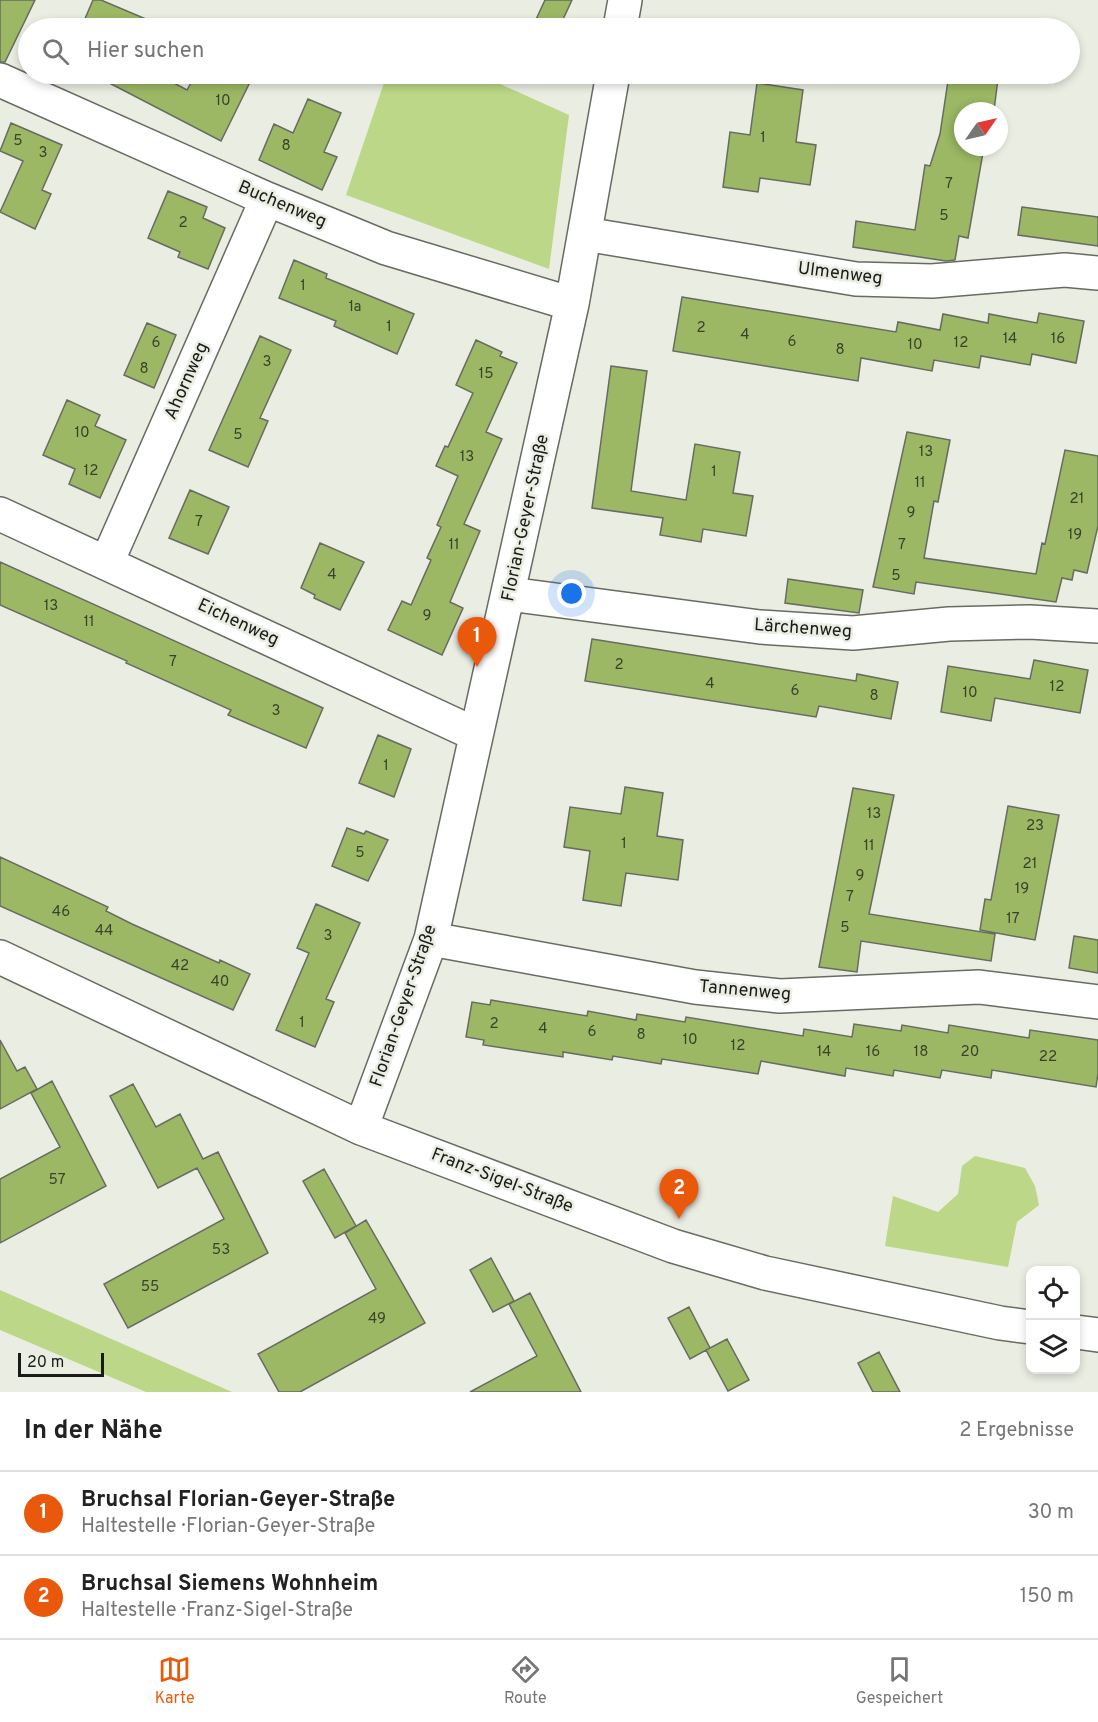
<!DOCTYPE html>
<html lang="de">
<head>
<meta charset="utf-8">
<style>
  :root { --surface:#fff; --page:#f2f2f2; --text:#222; --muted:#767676; --line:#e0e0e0; --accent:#ea580c }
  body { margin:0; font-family:Overpass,sans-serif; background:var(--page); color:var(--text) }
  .controls { position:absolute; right:18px; bottom:18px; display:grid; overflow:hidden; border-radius:12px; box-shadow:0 3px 9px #0003 }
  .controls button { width:54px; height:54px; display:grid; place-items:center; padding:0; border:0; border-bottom:2px solid var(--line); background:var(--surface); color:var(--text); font:30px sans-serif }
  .compass { position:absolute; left:954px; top:102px; width:54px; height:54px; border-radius:50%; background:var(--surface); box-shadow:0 3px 9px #0003; rotate:56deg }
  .scale { position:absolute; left:18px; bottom:15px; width:86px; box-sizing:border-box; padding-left:6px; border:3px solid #1a1b18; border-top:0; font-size:16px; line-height:21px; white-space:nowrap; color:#1a1b18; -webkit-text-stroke:4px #e9ede2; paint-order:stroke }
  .you { position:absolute; left:572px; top:594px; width:21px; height:21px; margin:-15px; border:4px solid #fff; border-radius:50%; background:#1a73e8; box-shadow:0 0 0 9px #1a73e833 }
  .badge { display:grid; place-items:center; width:39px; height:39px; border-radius:50%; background:var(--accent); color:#fff; font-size:20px; font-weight:700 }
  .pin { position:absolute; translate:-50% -50px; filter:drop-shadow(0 2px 3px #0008) }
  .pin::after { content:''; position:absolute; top:32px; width:21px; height:18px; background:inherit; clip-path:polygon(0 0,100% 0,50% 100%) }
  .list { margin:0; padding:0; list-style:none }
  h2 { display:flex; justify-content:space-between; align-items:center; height:78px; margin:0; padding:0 24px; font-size:26px }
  h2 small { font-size:20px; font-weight:400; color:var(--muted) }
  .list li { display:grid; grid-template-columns:39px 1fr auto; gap:18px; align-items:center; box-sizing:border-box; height:84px; padding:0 24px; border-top:2px solid var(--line) }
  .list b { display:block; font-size:22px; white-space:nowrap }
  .list p { margin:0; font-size:20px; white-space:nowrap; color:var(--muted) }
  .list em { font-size:20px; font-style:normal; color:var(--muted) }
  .icon { flex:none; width:33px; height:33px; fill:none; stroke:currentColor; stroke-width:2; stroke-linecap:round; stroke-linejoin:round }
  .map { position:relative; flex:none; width:1098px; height:1392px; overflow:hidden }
  .search { position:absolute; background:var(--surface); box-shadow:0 3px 9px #0003; left:18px; right:18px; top:18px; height:66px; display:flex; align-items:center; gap:15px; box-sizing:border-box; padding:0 21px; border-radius:33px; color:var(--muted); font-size:22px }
  .sheet { height:246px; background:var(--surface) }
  nav { display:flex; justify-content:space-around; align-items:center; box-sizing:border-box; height:84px; border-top:2px solid var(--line); background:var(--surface); font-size:16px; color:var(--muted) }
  nav a { display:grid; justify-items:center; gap:3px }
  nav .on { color:var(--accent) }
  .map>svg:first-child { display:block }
  .green { fill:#bcd787 }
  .building { fill:#9cb864; stroke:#676b61; stroke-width:1.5 }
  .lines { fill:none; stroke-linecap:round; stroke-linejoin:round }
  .minor-casing { stroke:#676b61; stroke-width:36 }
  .minor { stroke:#fff; stroke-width:33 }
  .labels { text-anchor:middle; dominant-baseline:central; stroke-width:5; stroke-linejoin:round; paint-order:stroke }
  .number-label { font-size:15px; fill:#3a422b }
  .street-label { font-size:18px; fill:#1a1b18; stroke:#e9ede2 }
</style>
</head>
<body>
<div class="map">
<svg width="1098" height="1392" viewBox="0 0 1098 1392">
  <rect width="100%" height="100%" fill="#e9ede2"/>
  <path class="green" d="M387,74H478L569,115L549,269L346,195Z
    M975,1156L1025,1168L1035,1186L1039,1205L1017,1222L1008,1267L885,1246L893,1196L938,1212L958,1194L962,1166Z
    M0,1290L232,1392H146L0,1330Z"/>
  <path class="building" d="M0,0H35L5,62H0Z
    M93,0H101L167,28H81Z
    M545,0H572L559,28H532Z
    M92,74H157L187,90L196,74H254L221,141Z
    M949,74L998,79L994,110L963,111V147H984L968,238L959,236L955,260L946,261L853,247L856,221L915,230L925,165L930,166L940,134Z
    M757,83L803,90L796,142L816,145L810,185L760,178L758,192L723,187L730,132L750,135Z
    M308,99L341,113L324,152L337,157L322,190L259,160L274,124L293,133Z
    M11,123L62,145L42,190L51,194L35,229L0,212L23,161L0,151Z
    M168,191L207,207L203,218L225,228L208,269L178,257L180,252L148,238Z
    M1022,207L1098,217V246L1018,235Z
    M294,260L327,274L326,278L414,314L397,354L334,326L336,321L279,298Z
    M682,297L896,332L898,322L940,330L943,314L988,323L989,314L1037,323L1039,313L1084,321L1076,363L1032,354L1030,365L981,356L979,368L934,360L932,371L861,358L858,381L673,351Z
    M147,323L176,335L154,388L124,375Z
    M260,336L291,350L260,418L268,421L248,467L209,450Z
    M476,340L502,352L500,356L517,363L486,432L502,439L464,524L480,531L450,602L463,608L442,655L388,630L402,601L411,605L431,560L427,558L441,527L437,525L458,476L436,466L445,446L448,447L473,393L456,385Z
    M611,366L647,371L631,491L686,500L695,444L740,452L733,493L753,496L746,536L703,529L701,542L660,535L663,518L592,508Z
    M67,400L100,415L95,426L126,440L100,498L69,484L75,469L43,455Z
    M907,432L950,440L938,502L934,501L924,558L1036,574L1042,543L1045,544L1065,450L1098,456V526L1087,573L1074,570L1072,580L1062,578L1056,602L916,582L914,594L873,587Z
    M190,490L229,507L208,554L169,538Z
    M320,543L364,562L340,610L314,598L315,595L301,588Z
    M0,562L323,708L306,748L228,715L231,710L126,663L127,661L0,605Z
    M788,579L863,590L859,613L785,603Z
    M592,639L856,681L857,674L898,682L891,719L819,706L816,717L585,681Z
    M1034,660L1088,670L1080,713L995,698L991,721L941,712L948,666L1030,679Z
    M378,735L411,749L394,797L359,783Z
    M625,787L663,793L657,836L683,840L678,880L626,873L621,906L583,900L590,851L564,847L570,807L621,814Z
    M853,788L894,795L869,914L995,934L991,961L861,941L857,972L819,967Z
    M1008,806L1059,815L1035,940L980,930L985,899L991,900Z
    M347,828L364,834L366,831L388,840L368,881L332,866Z
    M0,857L108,907L106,911L132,924L219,963L220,960L250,974L233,1010L0,906Z
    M316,904L360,923L326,999L334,1002L315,1047L276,1030L309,953L297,948Z
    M1074,936L1098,940V973L1069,968Z
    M491,1000L587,1016L588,1011L636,1020L637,1014L685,1022L686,1017L803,1036L804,1029L852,1037L854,1024L901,1031L902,1025L948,1033L949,1025L1029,1038L1030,1030L1098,1040V1073L1096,1087L992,1070L991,1078L942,1070L940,1078L894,1070L893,1076L846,1068L845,1076L761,1061L758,1074L662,1059L661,1064L613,1056L612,1060L563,1052V1057L483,1045L484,1040L466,1037L472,1002L490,1005Z
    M0,1040L17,1071L25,1067L37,1089L0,1109Z
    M52,1081L106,1186L0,1243V1179L60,1147L31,1093Z
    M133,1084L156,1127L180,1114L203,1159L218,1152L268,1253L128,1328L104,1284L224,1219L197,1168L158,1188L110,1096Z
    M324,1169L356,1226L335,1238L303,1181Z
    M366,1220L425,1323L300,1392H279L258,1354L376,1289L345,1233Z
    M491,1258L514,1301L493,1312L470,1270Z
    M530,1293L581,1392H470L537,1356L509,1304Z
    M689,1307L710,1348L690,1359L668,1318Z
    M727,1339L749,1380L728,1391L706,1350Z
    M879,1352L900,1392H873L858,1363Z"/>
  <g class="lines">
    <defs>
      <path id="minor" d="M620,28L625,0
        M0,80L267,199L386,248L572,304
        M585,234L856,279L932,281L1065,270L1098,273
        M0,514L475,734
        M107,562L267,199
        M510,594L760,627L853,633L949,624L1030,622L1098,626
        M431,939L695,987L780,996L979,987L1098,1002
        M0,957L361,1128L673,1246L765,1273L1000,1323L1030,1327
        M361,1128L431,939L572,304L613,74
        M1076,1332L1098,1335"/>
    </defs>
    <use href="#minor" class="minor-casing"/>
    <use href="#minor" class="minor"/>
  </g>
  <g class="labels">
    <g class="number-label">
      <text x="223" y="101">10</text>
      <text x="763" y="138">1</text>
      <text x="18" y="141">5</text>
      <text x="286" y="146">8</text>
      <text x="43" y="153">3</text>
      <text x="949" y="184">7</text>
      <text x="944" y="216">5</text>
      <text x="183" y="223">2</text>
      <text x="303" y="286">1</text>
      <text x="355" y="307">1a</text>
      <text x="389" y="327">1</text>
      <text x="701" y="328">2</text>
      <text x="745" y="335">4</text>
      <text x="1010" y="339">14</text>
      <text x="1058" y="339">16</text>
      <text x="792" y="342">6</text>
      <text x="156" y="343">6</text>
      <text x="961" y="343">12</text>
      <text x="915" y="345">10</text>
      <text x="840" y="350">8</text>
      <text x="267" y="362">3</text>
      <text x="144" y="369">8</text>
      <text x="486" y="374">15</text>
      <text x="82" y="433">10</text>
      <text x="238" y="435">5</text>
      <text x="926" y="452">13</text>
      <text x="467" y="457">13</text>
      <text x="91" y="471">12</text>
      <text x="714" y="472">1</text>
      <text x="920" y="483">11</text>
      <text x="1077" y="499">21</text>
      <text x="911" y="513">9</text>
      <text x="199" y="522">7</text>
      <text x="1075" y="535">19</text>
      <text x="454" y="545">11</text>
      <text x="902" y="545">7</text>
      <text x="332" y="575">4</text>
      <text x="896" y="576">5</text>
      <text x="51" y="606">13</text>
      <text x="427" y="616">9</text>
      <text x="89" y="622">11</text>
      <text x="173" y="662">7</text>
      <text x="619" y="665">2</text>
      <text x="710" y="684">4</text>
      <text x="1057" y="687">12</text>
      <text x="795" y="691">6</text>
      <text x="970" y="693">10</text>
      <text x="874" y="696">8</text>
      <text x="276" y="711">3</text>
      <text x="386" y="766">1</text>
      <text x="874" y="814">13</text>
      <text x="1035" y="826">23</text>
      <text x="624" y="844">1</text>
      <text x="869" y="846">11</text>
      <text x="360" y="853">5</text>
      <text x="1030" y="864">21</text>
      <text x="860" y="876">9</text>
      <text x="1022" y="889">19</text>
      <text x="850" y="897">7</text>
      <text x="61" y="912">46</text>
      <text x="1013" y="919">17</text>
      <text x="845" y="928">5</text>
      <text x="104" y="931">44</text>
      <text x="328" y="936">3</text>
      <text x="180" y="966">42</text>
      <text x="220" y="982">40</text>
      <text x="302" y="1023">1</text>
      <text x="494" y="1024">2</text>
      <text x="543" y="1029">4</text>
      <text x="592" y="1032">6</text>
      <text x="641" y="1035">8</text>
      <text x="690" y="1040">10</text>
      <text x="738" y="1046">12</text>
      <text x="824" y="1052">14</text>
      <text x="873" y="1052">16</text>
      <text x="921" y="1052">18</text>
      <text x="970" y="1052">20</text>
      <text x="1048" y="1057">22</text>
      <text x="57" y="1180">57</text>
      <text x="221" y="1250">53</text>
      <text x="150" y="1287">55</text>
      <text x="377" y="1319">49</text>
    </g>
    <g class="street-label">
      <text transform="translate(282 205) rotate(23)">Buchenweg</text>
      <text transform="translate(840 274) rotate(7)">Ulmenweg</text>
      <text transform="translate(187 381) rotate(-66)">Ahornweg</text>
      <text transform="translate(526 518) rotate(-78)">Florian-Geyer-Straße</text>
      <text transform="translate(238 623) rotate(25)">Eichenweg</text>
      <text transform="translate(803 629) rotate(4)">Lärchenweg</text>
      <text transform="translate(745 991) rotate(5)">Tannenweg</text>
      <text transform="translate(404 1006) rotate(-71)">Florian-Geyer-Straße</text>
      <text transform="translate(502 1181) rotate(21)">Franz-Sigel-Straße</text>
    </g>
  </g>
</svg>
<div class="controls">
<button><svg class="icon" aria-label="locate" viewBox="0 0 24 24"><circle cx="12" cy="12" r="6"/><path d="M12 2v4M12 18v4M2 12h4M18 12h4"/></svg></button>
<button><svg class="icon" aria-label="layers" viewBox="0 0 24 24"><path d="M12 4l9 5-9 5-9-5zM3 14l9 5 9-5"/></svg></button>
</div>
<svg class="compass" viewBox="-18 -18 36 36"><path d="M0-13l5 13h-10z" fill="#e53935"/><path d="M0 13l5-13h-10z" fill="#767676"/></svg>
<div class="scale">20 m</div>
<div class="you"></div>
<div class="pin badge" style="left:477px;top:667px">1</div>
<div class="pin badge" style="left:679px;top:1219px">2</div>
<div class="search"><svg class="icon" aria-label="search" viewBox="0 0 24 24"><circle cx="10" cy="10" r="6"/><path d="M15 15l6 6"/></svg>Hier suchen</div>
</div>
<section class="sheet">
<h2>In der Nähe<small>2 Ergebnisse</small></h2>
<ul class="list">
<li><span class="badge">1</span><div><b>Bruchsal Florian-Geyer-Straße</b><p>Haltestelle · Florian-Geyer-Straße</p></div><em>30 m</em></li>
<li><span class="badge">2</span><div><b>Bruchsal Siemens Wohnheim</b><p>Haltestelle · Franz-Sigel-Straße</p></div><em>150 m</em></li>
</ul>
</section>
<nav>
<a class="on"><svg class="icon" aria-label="map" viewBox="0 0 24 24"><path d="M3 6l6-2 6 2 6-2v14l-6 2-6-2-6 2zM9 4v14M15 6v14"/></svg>Karte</a>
<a><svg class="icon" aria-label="directions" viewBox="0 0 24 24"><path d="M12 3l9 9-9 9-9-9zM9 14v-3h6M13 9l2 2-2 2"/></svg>Route</a>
<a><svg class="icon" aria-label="saved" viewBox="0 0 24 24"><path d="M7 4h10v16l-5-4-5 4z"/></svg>Gespeichert</a>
</nav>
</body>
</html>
